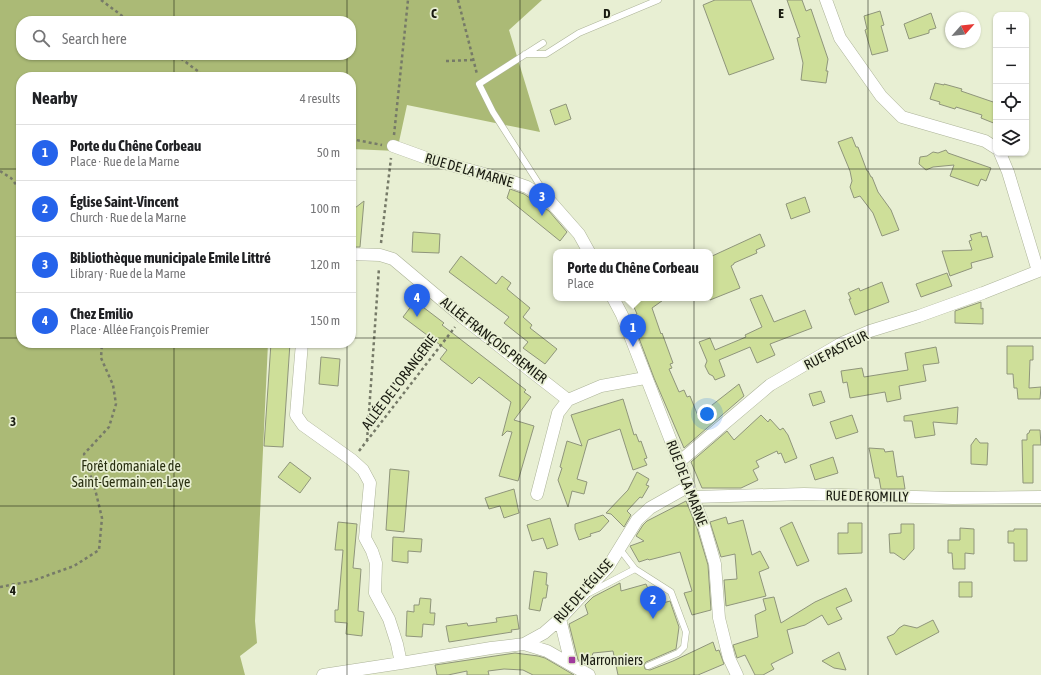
<!DOCTYPE html>
<html lang="en">
<head>
<meta charset="utf-8">
<style>
  :root { --surface:#fff; --page:#f6f6f6; --text:#202124; --muted:#757577; --line:#e0e0e0; --accent:#2563eb }
  body { margin:0; font-family:"Asap Condensed",sans-serif; background:var(--page); color:var(--text) }
  .controls { position:absolute; right:12px; top:12px; display:grid; overflow:hidden; border-radius:8px; box-shadow:0 1px 3px #0004 }
  .controls button { width:36px; height:36px; display:grid; place-items:center; padding:0; border:0; border-bottom:1px solid var(--line); background:var(--surface); color:var(--text); font:20px sans-serif }
  .compass { position:absolute; left:945px; top:12px; width:36px; height:36px; border-radius:50%; background:var(--surface); box-shadow:0 1px 3px #0004; rotate:63deg }
  .you { position:absolute; left:707px; top:414px; width:14px; height:14px; margin:-10px; border:3px solid #fff; border-radius:50%; background:#1a73e8; box-shadow:0 0 0 6px #1a73e833 }
  .badge { display:grid; place-items:center; width:26px; height:26px; border-radius:50%; background:var(--accent); color:#fff; font-size:13px; font-weight:700 }
  .pin { position:absolute; translate:-50% -33px; filter:drop-shadow(0 1px 2px #0008) }
  .pin::after { content:''; position:absolute; top:21px; width:14px; height:12px; background:inherit; clip-path:polygon(0 0,100% 0,50% 100%) }
  .popup { position:absolute; left:553px; top:249px; width:160px; height:52px; box-sizing:border-box; display:grid; place-content:center; border-radius:8px; background:var(--surface); filter:drop-shadow(0 1px 3px #0005); font-size:13px; white-space:nowrap; color:var(--muted) }
  .popup b { font-size:15px; color:var(--text) }
  .popup::after { content:''; position:absolute; left:50%; top:100%; margin-left:-8px; border:8px solid transparent; border-top-color:var(--surface) }
  .list { margin:0; padding:0; list-style:none }
  h2 { display:flex; justify-content:space-between; align-items:center; height:52px; margin:0; padding:0 16px; font-size:17px }
  h2 small { font-size:13px; font-weight:400; color:var(--muted) }
  .list li { display:grid; grid-template-columns:26px 1fr auto; gap:12px; align-items:center; box-sizing:border-box; height:56px; padding:0 16px; border-top:1px solid var(--line) }
  .list b { display:block; font-size:15px; white-space:nowrap }
  .list p { margin:0; font-size:13px; white-space:nowrap; color:var(--muted) }
  .list em { font-size:13px; font-style:normal; color:var(--muted) }
  .icon { flex:none; width:22px; height:22px; fill:none; stroke:currentColor; stroke-width:2; stroke-linecap:round; stroke-linejoin:round }
  .map { position:relative; flex:none; width:1041px; height:675px; overflow:hidden }
  .search { position:absolute; background:var(--surface); box-shadow:0 1px 3px #0004; left:16px; top:16px; width:340px; height:44px; display:flex; align-items:center; gap:10px; box-sizing:border-box; padding:0 14px; border-radius:16px; color:var(--muted); font-size:15px }
  .panel { position:absolute; background:var(--surface); box-shadow:0 1px 3px #0004; left:16px; top:72px; width:340px; height:276px; border-radius:16px }
  .map>svg:first-child { display:block }
  .forest { fill:#abba76; fill-rule:evenodd }
  .building { fill:#cedf99; stroke:#8f957b }
  .lines { fill:none; stroke-linecap:round; stroke-linejoin:round }
  .lane-casing { stroke:#acb398; stroke-width:7 }
  .street-casing { stroke:#acb398; stroke-width:13 }
  .path { stroke:#767a68; stroke-width:2.5; stroke-dasharray:3 3; stroke-linecap:butt }
  .lane { stroke:#fff; stroke-width:6 }
  .street { stroke:#fff; stroke-width:12 }
  .grid { fill:none; stroke:#181a10; stroke-width:1; stroke-opacity:0.55 }
  .poi-dot { fill:#a03a9d; stroke:#e8efd3; stroke-width:1.5 }
  .labels { text-anchor:middle; dominant-baseline:central; stroke-width:3.5; stroke-linejoin:round; paint-order:stroke }
  .street-label { font-size:14px; fill:#181a10; stroke:#e8efd3 }
  .park-label { font-size:14px; fill:#292f11; stroke:#e8efd3 }
  .poi-label { font-size:14px; fill:#181a10; stroke:#e8efd3; text-anchor:start }
  .grid-label { font-size:13px; text-anchor:middle; font-weight:bold; fill:#181a10; stroke:#e8efd3; stroke-width:3.5; stroke-linejoin:round; paint-order:stroke }
</style>
</head>
<body>
<div class="map">
<svg width="1041" height="675" viewBox="0 0 1041 675">
  <rect width="100%" height="100%" fill="#e8efd3"/>
  <path class="forest" d="M0,0H542L509,30L540,132L407,105L397,151L351,149V77H21V343H268L255,621L257,643L240,656L245,675H0ZM21,21H351V55H21Z"/>
  <path class="building" d="M715,0H751L774,59L729,75L703,5Z
    M787,0H802L806,11L811,9L828,59L826,71H828L826,83L801,80L803,63L797,38L800,37Z
    M880,11L884,25L881,26L888,51L872,55L865,30L867,29L864,16Z
    M931,13L936,28L929,30V33L909,39L904,24Z
    M935,83L944,85V84L962,89L961,91L996,103V124L981,118L982,115L956,107L955,109L939,104L940,102L930,99Z
    M566,104L571,119L555,125L550,110Z
    M852,137L856,147H858L867,171H868L871,177H872L878,192L891,210L899,230L882,236L873,213L860,196L854,198L850,187L852,181L850,171L838,142Z
    M946,150L948,153L991,168L986,181L981,179L978,186L950,176L954,165L933,167L926,170L919,164L920,157L927,156L933,152L938,153Z
    M510,189L524,194L549,211L567,232L560,241L507,198Z
    M805,197L810,212L791,219L786,204Z
    M364,201L360,247H351V211Z
    M413,232L440,234L439,253L412,252Z
    M981,232L982,237L987,236L993,257L971,263L972,268L950,276L942,251L972,250L969,241L972,240L970,235Z
    M760,234L765,246L756,250L757,253L734,263V264L731,266L740,288L710,300V257Z
    M461,256L496,284L502,276L511,283L507,289L530,308L523,317L532,325L530,328L557,349L545,364L523,348L528,342L504,323L509,317L449,272Z
    M947,273L952,286L921,297L916,284Z
    M882,282L889,302L855,315L849,299H851L848,293L859,288L860,291Z
    M762,295L774,322L805,310L812,328L770,344L775,355L757,363L750,347L719,360L725,376L715,380L713,376L709,374L705,366L707,361L699,342L710,338L715,350L746,337L745,335L762,327L750,299Z
    M630,298H666L652,308L661,334L662,333L673,363L670,364L672,368L669,369L679,392L684,390L687,397L690,396L698,416L739,384L744,396L684,448L654,378L631,317L637,314Z
    M415,301L444,323L442,325L526,390L524,392L531,397L514,420L534,426L518,481L499,476L512,432L507,431L502,436L511,402L479,377L472,384L440,359L447,350L403,317Z
    M981,302V309L983,308V324L955,323V311Z
    M271,343H290L283,447L264,446Z
    M1007,346H1033V360H1030L1029,388L1041,387L1040,399H1018L1017,388H1014L1013,374H1007Z
    M936,347L939,363L923,365L926,381L899,386L901,399L887,402L885,392L850,398L847,382L843,383L841,371L862,368L864,377L908,370L905,353Z
    M321,357L340,359L338,386L319,384Z
    M821,391L825,402L813,406L809,394Z
    M623,399L634,435L636,434L639,442L641,441L647,458L644,459L647,465L633,470L620,429L588,440L577,479L587,482L584,494L572,491L568,507L558,480L562,468L560,467L567,441L582,446L571,415Z
    M958,407L957,424L933,422L935,435L915,438L912,421H904V416Z
    M761,415L768,422L770,419L780,430L783,428L788,435L797,458L785,463L781,453L778,454L777,451L756,461L759,467L753,470L758,480L741,488H702L691,462L727,431L734,440Z
    M852,415L858,432L836,439L830,422Z
    M1030,430H1040L1041,445H1033V483H1023L1022,440H1027V434L1029,433Z
    M976,438L980,443H988L987,465L971,464V445Z
    M869,448L884,449L885,452L893,451L897,477L903,476L905,489H881L879,478H875Z
    M833,457L838,473L815,480L810,465Z
    M290,462L311,478L300,493L278,477Z
    M390,469L409,471L404,532L386,530Z
    M637,472L649,479L646,485L649,486L642,498L640,497L627,511L631,515L624,527L611,514L606,513L628,490Z
    M514,489L519,513L504,518L500,506L489,509L485,498Z
    M686,501L697,528L708,565L711,610L692,615L684,593L692,591L680,552L649,560L648,559L639,562L630,546L644,541L636,536L643,525L647,521Z
    M603,515L609,521L600,531L590,534L591,536L579,540L575,529V524Z
    M726,517L728,524L743,520L752,555L760,551L769,568L759,572L766,596L726,606L724,580L737,579L735,554L721,557L710,522Z
    M550,518L558,545L547,549L543,538L532,541L527,525Z
    M338,522L357,524L353,568L361,569L358,611L364,612L362,636L346,634L347,623L335,622V610H338L343,550H335Z
    M792,522L809,561L797,566L780,528Z
    M848,523H862V553L838,554V533H848Z
    M901,524H914V549L904,560L894,553H890L889,534L901,533Z
    M960,528L974,529V554L965,553V569H953L952,553H948V540H960Z
    M1014,529H1027V561H1014V543H1008V531H1014Z
    M393,537L422,539L421,552L408,551V563L392,561Z
    M534,571L547,573L546,585H548L546,598H543L540,611L529,609Z
    M959,582H972V597H959Z
    M620,583L621,591L646,584L649,591L651,590L656,605L670,601L679,627L676,649L646,662L644,665L645,669L650,670L673,661L713,642L716,651L719,650L724,664L698,675H618L613,651L593,653L589,666L578,660L569,624L588,614L585,605L593,597Z
    M846,588L852,601L836,608L842,619L828,625L822,615L805,625L787,630L793,653L771,664L774,669L763,675H755L745,655L737,658L733,645L758,637L755,615L766,610L763,599L774,597L781,623L815,602Z
    M420,598L431,599L430,613H435L434,625L423,624L422,637L406,636L407,611L414,612V605H419Z
    M517,615L519,629L511,630L512,632L449,642L446,626L467,623L468,626L497,622L496,618Z
    M933,620L939,632L896,655L887,637L894,634L899,628L904,625L917,628Z
    M839,652L846,670L834,668L822,661Z
    M515,653L538,656L545,658L574,675H533L523,670L504,669L488,671L489,675H467V671L448,675H437L435,665Z"/>
  <g class="lines">
    <defs>
      <path id="lane" d="M543,43L479,84L493,112L546,195
        M525,54H546L579,33L658,0
        M619,548L635,569L671,592L686,632L684,647L678,653L648,666
        M589,593L635,569"/>
      <path id="street" d="M826,0L840,38L881,96L902,117L985,141L996,148
        M393,146L429,159L510,181L527,187L549,200L579,234L589,252
        M1000,153L1008,172L1038,271
        M351,254L380,255L393,259L462,317L568,400L601,386L645,378
        M613,298L622,315L704,526L715,564L719,618L729,658L737,675
        M302,343L296,415L303,425L352,460L363,470L370,483L365,538L372,551L376,563L375,593L389,619L397,644L401,663
        M679,462L770,385L842,343L870,331L919,316L983,293L1041,270
        M537,494L558,413L568,400
        M693,497L804,494L953,498L1041,497
        M560,619L571,664
        M524,644L547,651L589,675
        M323,675L401,663L491,648L524,644L544,633L560,619L608,567L637,520L650,508L689,486"/>
    </defs>
    <use href="#lane" class="lane-casing"/>
    <use href="#street" class="street-casing"/>
    <path class="path" d="M101,0L129,21
      M458,0L477,74
      M176,55L206,77
      M446,61L473,60
      M394,135L408,0
      M351,139L382,145
      M0,171L11,178L21,191
      M381,243L391,158
      M367,441L379,268
      M359,451L455,327
      M0,587L32,581L74,566L99,550L102,518L96,493L84,454L109,427L116,404L113,385L101,358L102,343"/>
    <use href="#lane" class="lane"/>
    <use href="#street" class="street"/>
  </g>
  <path class="grid" d="M174,0V21M347,0V21M520,0V675M694,0V675M868,0V675M174,55V77M347,55V77M0,169H21M351,169H1041M0,338H21M351,338H1041M174,343V675M347,343V675M0,506H1041"/>
  <rect class="poi-dot" x="568" y="656" width="8" height="8" rx="2"/>
  <g class="labels">
    <g class="street-label">
      <text transform="translate(469 170) rotate(16)">RUE DE LA MARNE</text>
      <text transform="translate(494 340) rotate(38)">ALLÉE FRANÇOIS PREMIER</text>
      <text transform="translate(836 350) rotate(-27)">RUE PASTEUR</text>
      <text transform="translate(399 382) rotate(-53)">ALLÉE DE L'ORANGERIE</text>
      <text transform="translate(687 483) rotate(69)">RUE DE LA MARNE</text>
      <text transform="translate(867 496) rotate(1)">RUE DE ROMILLY</text>
      <text transform="translate(583 591) rotate(-48)">RUE DE L'ÉGLISE</text>
    </g>
    <g class="park-label">
      <text x="131" y="466">Forêt domaniale de<tspan x="131" dy="16">Saint-Germain-en-Laye</tspan></text>
    </g>
    <g class="poi-label">
      <text x="580" y="660">Marronniers</text>
    </g>
  </g>
  <g class="grid-label">
    <text x="434" y="18">C</text>
    <text x="607" y="18">D</text>
    <text x="781" y="18">E</text>
    <text x="13" y="426">3</text>
    <text x="13" y="595">4</text>
  </g>
</svg>
<div class="controls">
<button>+</button>
<button>−</button>
<button><svg class="icon" aria-label="locate" viewBox="0 0 24 24"><circle cx="12" cy="12" r="6"/><path d="M12 2v4M12 18v4M2 12h4M18 12h4"/></svg></button>
<button><svg class="icon" aria-label="layers" viewBox="0 0 24 24"><path d="M12 4l9 5-9 5-9-5zM3 14l9 5 9-5"/></svg></button>
</div>
<svg class="compass" viewBox="-18 -18 36 36"><path d="M0-13l5 13h-10z" fill="#e53935"/><path d="M0 13l5-13h-10z" fill="#757577"/></svg>
<div class="you"></div>
<div class="pin badge" style="left:633px;top:347px">1</div>
<div class="popup"><b>Porte du Chêne Corbeau</b>Place</div>
<div class="pin badge" style="left:653px;top:619px">2</div>
<div class="pin badge" style="left:542px;top:216px">3</div>
<div class="pin badge" style="left:417px;top:317px">4</div>
<div class="search"><svg class="icon" aria-label="search" viewBox="0 0 24 24"><circle cx="10" cy="10" r="6"/><path d="M15 15l6 6"/></svg>Search here</div>
<section class="panel">
<h2>Nearby<small>4 results</small></h2>
<ul class="list">
<li><span class="badge">1</span><div><b>Porte du Chêne Corbeau</b><p>Place · Rue de la Marne</p></div><em>50 m</em></li>
<li><span class="badge">2</span><div><b>Église Saint-Vincent</b><p>Church · Rue de la Marne</p></div><em>100 m</em></li>
<li><span class="badge">3</span><div><b>Bibliothèque municipale Emile Littré</b><p>Library · Rue de la Marne</p></div><em>120 m</em></li>
<li><span class="badge">4</span><div><b>Chez Emilio</b><p>Place · Allée François Premier</p></div><em>150 m</em></li>
</ul>
</section>
</div>
</body>
</html>
